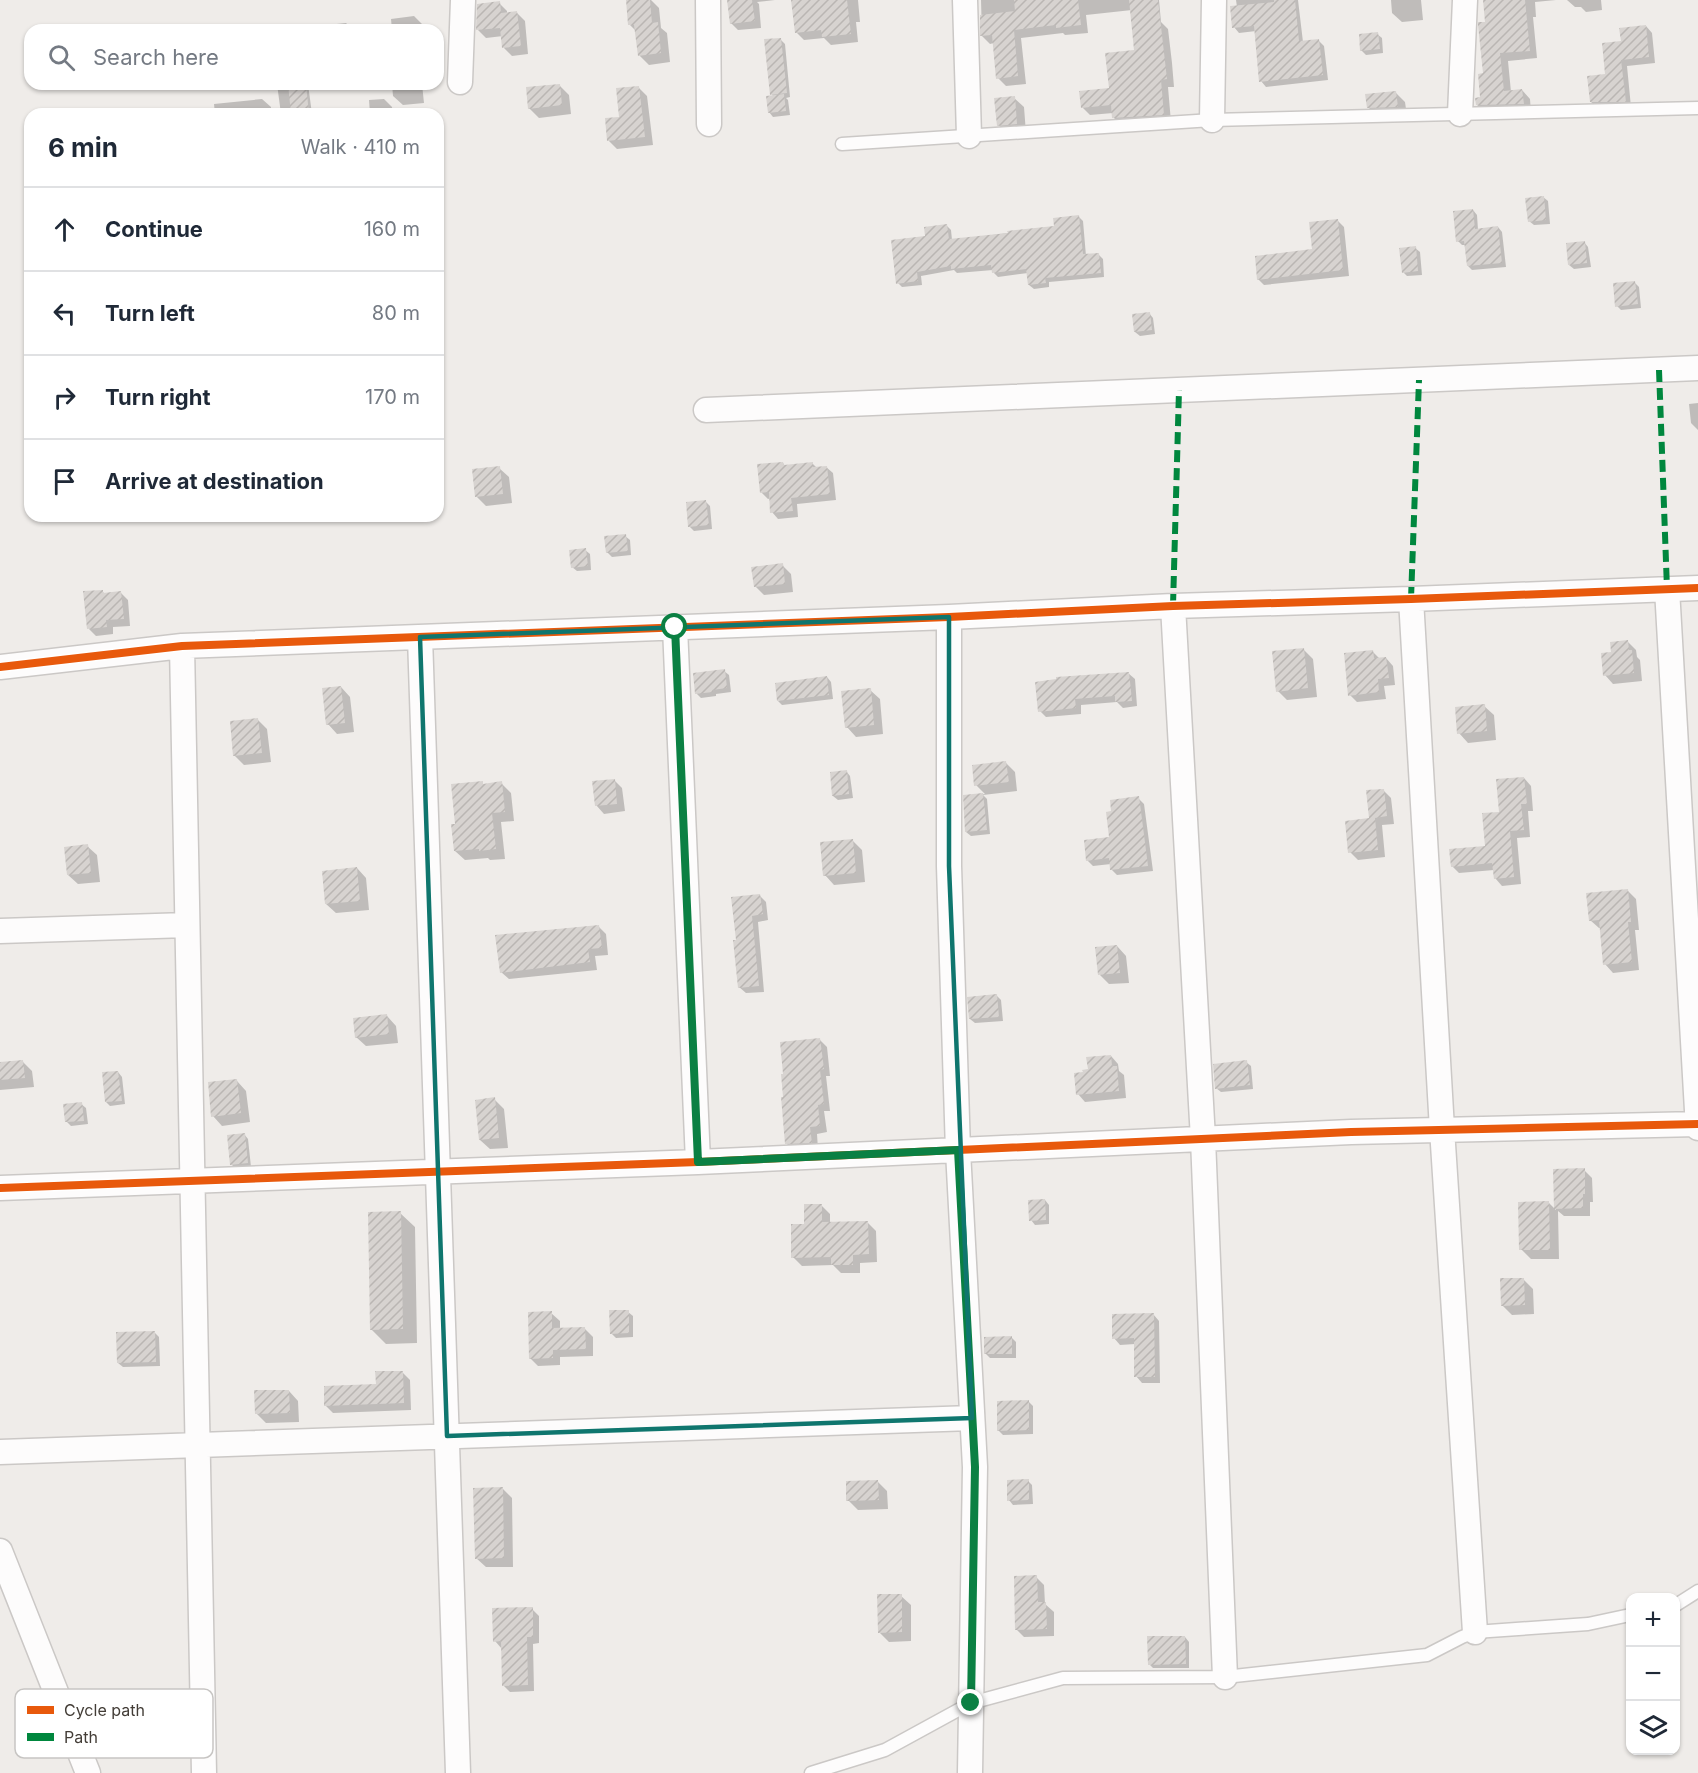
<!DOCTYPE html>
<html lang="en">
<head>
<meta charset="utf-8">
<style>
  :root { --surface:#fff; --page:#f2f2f3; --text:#1f2937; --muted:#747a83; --line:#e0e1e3 }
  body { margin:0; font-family:Inter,sans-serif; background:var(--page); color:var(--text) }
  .controls { position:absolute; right:18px; bottom:18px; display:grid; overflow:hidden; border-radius:12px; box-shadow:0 2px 4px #0004 }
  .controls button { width:54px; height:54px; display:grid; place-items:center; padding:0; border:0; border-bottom:2px solid var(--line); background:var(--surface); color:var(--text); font:30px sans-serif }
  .stop { position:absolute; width:18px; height:18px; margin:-14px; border:4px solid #0b8043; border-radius:50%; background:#fff }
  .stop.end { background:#0b8043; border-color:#fff; box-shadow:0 2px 6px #0008 }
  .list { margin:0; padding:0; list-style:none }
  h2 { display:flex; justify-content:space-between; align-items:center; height:78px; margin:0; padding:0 24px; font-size:26px }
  h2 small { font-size:20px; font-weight:400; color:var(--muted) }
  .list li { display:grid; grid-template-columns:39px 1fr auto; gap:18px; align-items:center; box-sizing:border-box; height:84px; padding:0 24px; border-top:2px solid var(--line) }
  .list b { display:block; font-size:22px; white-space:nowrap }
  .list em { font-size:20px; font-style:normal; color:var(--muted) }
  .icon { flex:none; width:33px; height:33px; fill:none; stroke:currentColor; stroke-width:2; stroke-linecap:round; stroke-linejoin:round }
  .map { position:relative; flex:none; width:1698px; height:1773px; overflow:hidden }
  .search { position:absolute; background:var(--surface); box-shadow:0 2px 4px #0004; left:24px; top:24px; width:420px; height:66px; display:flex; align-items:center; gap:15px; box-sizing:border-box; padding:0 21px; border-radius:18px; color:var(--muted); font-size:22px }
  .panel { position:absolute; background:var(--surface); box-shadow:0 2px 4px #0004; left:24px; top:108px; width:420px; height:414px; border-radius:18px }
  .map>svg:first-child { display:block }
  .shadow { fill:#0003 }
  .building { fill:url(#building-hatch) }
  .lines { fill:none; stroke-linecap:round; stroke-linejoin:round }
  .service-casing { stroke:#cbc8c6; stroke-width:15 }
  .minor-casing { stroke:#cbc8c6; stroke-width:27 }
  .service { stroke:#fdfcfc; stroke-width:12 }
  .minor { stroke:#fdfcfc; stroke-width:24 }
  .quiet { stroke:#00873e; stroke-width:6; stroke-dasharray:12 6; stroke-linecap:butt }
  .cycleway-casing { stroke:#fff; stroke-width:11 }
  .cycleway { stroke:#e8590c; stroke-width:8 }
  .route { stroke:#0b8043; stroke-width:8 }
  .marked { fill:none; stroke:#0f766e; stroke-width:4.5; stroke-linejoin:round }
  .key { fill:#fff; stroke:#c7c5c3; stroke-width:1.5 }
  .key-label { font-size:16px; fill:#433d37 }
</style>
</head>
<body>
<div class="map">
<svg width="1698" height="1773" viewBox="0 0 1698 1773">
  <defs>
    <pattern id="building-hatch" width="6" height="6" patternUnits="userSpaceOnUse" patternTransform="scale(1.5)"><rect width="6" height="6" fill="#d7d3d0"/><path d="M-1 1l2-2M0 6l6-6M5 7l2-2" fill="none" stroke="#bab6b3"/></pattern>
  </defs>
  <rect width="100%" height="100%" fill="#efece9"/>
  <path class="shadow" d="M627,0H651L659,8L661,28L667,33L670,62L649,65L639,55L636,31L630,25Z
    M729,0H775L757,2L759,4L761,28L738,30L731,23Z
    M809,0H858L860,22H856L858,42L831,45L824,38L804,40L796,32Z
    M981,0H1159L1161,22L1168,29L1172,63L1174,87H1168L1171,122L1122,126L1114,118L1113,113L1090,115L1082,107L1110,89L1136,51L1132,10L1086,15L1088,33L1065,35L1063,33L1021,38L1026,84L1006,86L998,78L994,43L990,44L982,36Z
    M1236,0H1298L1303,42L1318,40L1324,46L1328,80L1266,87L1261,81L1256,31L1239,33L1234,27L1237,7Z
    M1391,0H1421L1423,20L1402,22L1392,13Z
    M1485,0H1556L1535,2L1536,17H1533L1537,58L1508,61L1511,92L1522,90L1530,99L1531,112L1486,113L1477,105L1482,98L1485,75L1487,23Z
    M1567,0H1601L1602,10L1586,12L1581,7H1575Z
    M499,3L507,11V14L517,13L525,21L528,54L512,56L504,48L503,36L486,38L478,30Z
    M414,16L424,26V30H392L391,19Z
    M346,23L353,30H310L309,27Z
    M1646,26L1652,33L1655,63L1627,66L1631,107L1598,108L1591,102L1607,75L1622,42Z
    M1377,34L1382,38L1383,53L1366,55L1362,51Z
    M780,39L785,44L790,97L786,98L788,100L790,115L773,117L769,112L774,97L772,95Z
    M277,84H308L312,114H281Z
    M392,84H422L424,103L403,105L393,96Z
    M559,85L569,95L571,114L539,118L529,108Z
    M638,87L647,96L653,145L617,149L608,140Z
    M1396,93L1405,102L1407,116L1378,117L1368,107Z
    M1014,98L1024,107L1026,133L1008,135L999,125Z
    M262,99L271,107V114H215L214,104Z
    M384,99L392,107L393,114H370L369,100Z
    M1543,197L1548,201L1550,224L1534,225L1529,221Z
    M1473,210L1477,215L1478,230L1498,227L1502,232L1506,267L1472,270L1468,266L1466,245H1462L1458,241Z
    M1078,216L1083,221L1086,256L1098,254L1103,259L1104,277L1049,282V287L1034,289L1029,285L1028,273L998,277L994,273L993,270L957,273L954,270L921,276L922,285L902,287L898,283L927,238L947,226L951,230L952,240L1056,227Z
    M1338,221L1344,227L1349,276L1264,285L1258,279L1313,250Z
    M1584,242L1588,247L1591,267L1574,269L1569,265Z
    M1415,248L1420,252L1422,275L1407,276L1403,272Z
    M1635,283L1639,287L1641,308L1621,310L1617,306Z
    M1149,313L1153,318L1155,334L1140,336L1135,332Z
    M1698,403V430L1691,423L1689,404Z
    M783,463L785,466L812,463L817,468L826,467L833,473L836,500L797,504L798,517L778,519L772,512L771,498L768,499L761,492Z
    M499,468L509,477L512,503L486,506L476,496Z
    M705,501L710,506L712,529L694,531L689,526Z
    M625,536L630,540L631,555L612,557L607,552Z
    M585,550L590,554L591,570L577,571L572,567Z
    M782,565L791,574L793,592L764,595L755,586Z
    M102,591L105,594L121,593L128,600L130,626L113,627V634L96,636L89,629Z
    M1628,642L1636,650L1637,657L1640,660L1642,681L1613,684L1605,675L1612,654Z
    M1303,649L1313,659L1317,697L1287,700L1278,691Z
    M1373,652L1380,659L1386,658L1393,666L1395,685L1384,686L1386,699L1357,702L1350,695Z
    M724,671L729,675L731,692L716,694V696L701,698L696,693Z
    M1128,673L1135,679L1137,706L1123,708L1117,702L1081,705V714L1046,717L1040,711Z
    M827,677L831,682L833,699L782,705L778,701Z
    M341,687L350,697L354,732L337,734L328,724Z
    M870,690L880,699L883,734L856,737L847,727Z
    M1484,706L1494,715L1496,740L1468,743L1459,733Z
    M258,720L267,729L271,762L244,765L234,755Z
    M1006,763L1015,772L1017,791L983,795L987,799L990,834L971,836L966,832L965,796L985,794L976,785Z
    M846,771L850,776L853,798L838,800L833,796Z
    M1524,778L1531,786L1533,811H1528L1530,837L1517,838L1521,884L1502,886L1495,878L1494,870L1459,873L1452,866L1487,847L1501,813Z
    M614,780L622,788L625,811L604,814L596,805Z
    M482,783L484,785L501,783L511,793L514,821L501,822L505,859L490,860L488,858L465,860L455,851L457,825Z
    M1383,790L1391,798L1394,824L1382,825L1385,857L1358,860L1350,852L1370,819Z
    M1138,798L1144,804L1153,871L1117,875L1111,869V864L1093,866L1087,860L1110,839Z
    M852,840L862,850L865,882L834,885L825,875Z
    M87,846L97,855L100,882L78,884L68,875Z
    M357,868L366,878L369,910L336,913L326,904Z
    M1627,890L1636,899L1639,930H1635L1639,970L1613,973L1605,964L1601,928H1599L1590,920Z
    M760,896L766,902L768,920L758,922L764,992L746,993L739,987L738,941Z
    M599,927L606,934L608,955L595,956L597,970L509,979L501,972Z
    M1117,946L1126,956L1129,983L1109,984L1100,975Z
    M997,996L1001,1000L1003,1021L975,1023L970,1019Z
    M387,1016L396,1026L398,1043L366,1046L356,1037Z
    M820,1040L827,1047L830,1076H826L830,1111H824L827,1132L817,1134L818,1149L793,1150L786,1143Z
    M1111,1056L1118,1064L1119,1071L1124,1075L1126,1098L1085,1102L1078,1094L1089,1071Z
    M22,1061L32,1071L34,1087L0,1090V1064Z
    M1246,1062L1251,1066L1253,1089L1221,1092L1216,1088Z
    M118,1072L122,1077L125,1104L110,1106L106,1102Z
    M237,1081L246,1091L250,1122L222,1126L213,1116Z
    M494,1099L504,1109L508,1148L490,1149L480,1140Z
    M81,1104L86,1108L88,1124L71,1126L67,1122Z
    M244,1134L248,1139L251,1167L235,1168L231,1164Z
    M1584,1170L1592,1178L1593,1202H1590V1216H1564L1558,1211L1559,1259H1531L1521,1249L1549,1203L1556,1210L1555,1171Z
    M1045,1200L1049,1205V1224L1035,1225L1031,1220Z
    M821,1205L830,1214V1224L868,1223L876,1231L877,1262L860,1263V1273H841L833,1265L802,1266L793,1257L805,1225Z
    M400,1213L415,1227L417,1343L386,1344L371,1329Z
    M1523,1279L1533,1289L1534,1314L1512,1315L1502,1305Z
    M628,1312L633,1316V1337L616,1338L611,1333Z
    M551,1313L560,1321V1329H585L593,1337V1356L560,1357V1365L538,1366L530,1358Z
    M1153,1314L1159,1321L1160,1383H1142L1136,1376L1135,1344L1120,1345L1114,1338Z
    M155,1333L159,1337L160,1366L123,1367L118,1363Z
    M1012,1338L1016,1342V1358H990L986,1354Z
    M402,1372L410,1380L411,1410L333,1413L325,1405L377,1386Z
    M289,1391L298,1401L299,1422L266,1423L256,1413Z
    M1028,1401L1033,1406V1434L1003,1435L999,1431Z
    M1028,1481L1032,1485L1033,1504L1013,1505L1009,1500Z
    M878,1482L887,1491L888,1509L858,1510L848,1500Z
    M503,1489L512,1498L513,1567H486L476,1558Z
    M1036,1577L1044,1585L1045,1604L1054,1612V1636L1024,1637L1016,1629Z
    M901,1596L911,1605V1641L889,1642L879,1632Z
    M532,1609L539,1616V1643L533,1644L534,1691L510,1692L503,1685L502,1649L495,1641Z
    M1185,1637L1189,1642V1668H1153L1149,1664Z"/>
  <path class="building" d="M626,0H650L652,23L658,22L661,53L638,56L634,25H628Z
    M727,0H752L755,21L730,24Z
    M791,0H847L851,34L822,37L821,30L795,33Z
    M1014,0H1078L1081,25L1056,28V25L1014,30L1018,76L996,79L992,35L980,36V15L1015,11Z
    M1129,0H1158L1167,79L1161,80L1164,115L1112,118L1111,105L1081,108L1079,91L1109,88L1105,53L1134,50Z
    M1274,0H1295L1299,41L1319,39L1323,75L1259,82L1254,26L1232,28L1230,6L1274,2Z
    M1483,0H1525L1530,51L1500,53L1504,91L1522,89L1524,104L1476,105L1475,98L1480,97L1478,74L1483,73L1478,25V22H1485Z
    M500,1L501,13L517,11L521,46L502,48L500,28L476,30L477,4Z
    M1646,25L1649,57L1621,60L1626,102H1590L1587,76L1605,74L1602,43L1621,41L1619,28Z
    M1378,32L1380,49L1360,51L1359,34Z
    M781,38L787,93L770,95L764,39Z
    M288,84H306L309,114H291Z
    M560,84L562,105L528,109L526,87Z
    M639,86L645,137L607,141L605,118L619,117L616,88Z
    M1396,91L1398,107L1367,108L1365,94Z
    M784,94L786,111L768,113L766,96Z
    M1015,96L1017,124L997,126L994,98Z
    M1544,196L1546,220L1528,222L1525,198Z
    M1473,209L1475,229L1498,226L1502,263L1467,266L1464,241L1456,242L1453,211Z
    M1079,215L1083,254L1099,253L1101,273L1045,278L1046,283L1028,285L1026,269L992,273L991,265L951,269V266L917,272L918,281L896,284L891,240L925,236L924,227L947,224L949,239L1008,233L1007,231L1054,226L1053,218Z
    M1338,219L1343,270L1257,280L1255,256L1312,249L1309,222Z
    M1585,241L1587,263L1568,265L1566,243Z
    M1416,246L1418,271L1402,273L1399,248Z
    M1635,281L1638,304L1615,307L1613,283Z
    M1150,312L1152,330L1134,332L1132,314Z
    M783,462L784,465L813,462V467L827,466L830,494L791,498L793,511L770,513L769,492L760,493L757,464Z
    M500,466L503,494L475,497L472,469Z
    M706,500L709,525L688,527L686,502Z
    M626,534L628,551L606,553L604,536Z
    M586,548L588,566L571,568L569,550Z
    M783,563L785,584L754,587L751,567Z
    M103,590V593L121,591L124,619L106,620L107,627L87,629L83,591Z
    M1628,640L1629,650H1632L1634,673L1603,676L1601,653L1611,652L1610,642Z
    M1304,648L1308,688L1276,692L1272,651Z
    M1373,650L1374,658L1386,657L1389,678L1378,679L1379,692L1348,696L1344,653Z
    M725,669L727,688L712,690L713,692L695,694L693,673Z
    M1129,672L1132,701L1115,702V696L1075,699L1076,708L1038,712L1035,682L1056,679V677Z
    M827,676L829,695L777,701L775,683Z
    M341,686L345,723L326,725L322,688Z
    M871,688L874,725L845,728L841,691Z
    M1485,704L1487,731L1457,734L1455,707Z
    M258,718L262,753L233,756L230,721Z
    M1006,761L1009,782L974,786L972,765Z
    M847,770L849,794L832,796L830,772Z
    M1524,777L1527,804H1521L1524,830L1510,831L1514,877L1494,879L1492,863L1451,867L1449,849L1485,846L1482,813L1499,812L1496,779Z
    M615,779L617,804L595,806L592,781Z
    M483,781V784L502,781L505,812L492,813L496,849L479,851V849L454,851L451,824H455L451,784Z
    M1384,789L1387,816L1375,818L1378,850L1348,853L1345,821L1369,818L1366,790Z
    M983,793L987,830L965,832L963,795Z
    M1139,796L1148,866L1110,870L1109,858L1086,861L1084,840L1109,837L1106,812L1111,811L1110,800Z
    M853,839L856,873L823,876L820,842Z
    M88,844L91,873L67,875L64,847Z
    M357,867L360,901L325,904L322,871Z
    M1628,889L1631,922H1628L1632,962L1603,965L1599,920L1589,921L1586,893Z
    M760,894L763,914L752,916L759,986L738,988L733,940H736L731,897Z
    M599,925L602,948L588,949L590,962L500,973L495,935Z
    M1117,945L1120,973L1098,975L1095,947Z
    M997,994L999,1017L969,1019L967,997Z
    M387,1014L389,1034L355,1038L353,1018Z
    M820,1038L824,1069L820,1070L824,1104L818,1105L820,1126L810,1127L812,1143L785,1144L781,1097H783L781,1074H783L780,1042Z
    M1111,1055L1112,1066H1117L1119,1091L1076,1095L1074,1073L1083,1072L1082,1070L1088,1069L1086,1057Z
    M23,1060L25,1078L0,1080V1062Z
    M1247,1060L1250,1085L1215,1089L1213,1064Z
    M118,1071L122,1101L105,1102L102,1072Z
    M237,1079L241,1113L211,1117L208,1082Z
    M495,1097L499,1138L479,1140L475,1100Z
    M82,1102L84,1121L65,1122L63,1104Z
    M245,1133L248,1163L230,1165L227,1135Z
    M1585,1168V1194H1583V1208L1554,1209L1553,1169Z
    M1045,1199L1046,1220L1029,1221L1028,1200Z
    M1549,1201L1550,1250H1519L1518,1202Z
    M804,1204H822V1222L868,1221L869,1254L853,1255V1265H831V1257L791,1258V1224H804Z
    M401,1211L403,1329L370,1330L368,1212Z
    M1500,1278H1524L1525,1305L1501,1306Z
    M609,1310H629V1333L610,1334Z
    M552,1311V1328L585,1327L586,1349L553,1350V1358L529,1359L528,1312Z
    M1154,1313L1155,1377H1134V1338L1112,1339V1314Z
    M155,1331L156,1362L117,1363L116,1332Z
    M1012,1336V1354H984V1337Z
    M375,1371H403L404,1403L324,1406V1386L376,1384Z
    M254,1390H289L290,1413L255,1414Z
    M1029,1400V1430L997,1431V1401Z
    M1029,1479V1500L1007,1501V1480Z
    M878,1480L879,1500L846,1501V1481Z
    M503,1487L504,1558L475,1559L473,1488Z
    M1037,1575L1038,1602H1046L1047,1629L1015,1630L1014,1576Z
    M877,1594H902V1632L878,1633Z
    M533,1607V1637H527L528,1685L502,1686L501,1641L493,1642L492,1608Z
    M1147,1636H1185L1186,1664L1148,1665Z"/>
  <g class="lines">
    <defs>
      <path id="service" d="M842,144L1212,120L1698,108
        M1676,1605L1698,1591
        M811,1773L885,1750L971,1703L1063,1678L1225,1677L1427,1655L1462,1637L1475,1632L1588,1624L1630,1615"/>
      <path id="minor" d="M708,0L709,124
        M965,0L969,136
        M460,82L463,0
        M1460,114L1465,0
        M1212,120L1214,0
        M706,410L1698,368
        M1667,589L1698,1128
        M1411,599L1442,1129L1475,1632
        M1173,606L1203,1139L1225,1677
        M949,617V866L958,1151L975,1467L970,1773
        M675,627L698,1162
        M420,637L458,1773
        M182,646L204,1773
        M0,667L182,646L949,617L1173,606L1411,599L1698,588
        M0,931L187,925
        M0,1188L698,1162L1351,1132L1698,1124
        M0,1452L972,1418
        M0,1551L88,1773"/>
    </defs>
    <use href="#service" class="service-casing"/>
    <use href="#minor" class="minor-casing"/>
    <use href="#service" class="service"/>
    <use href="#minor" class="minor"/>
    <path class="quiet" d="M1659,370L1667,589
      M1411,599L1419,380
      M1173,606L1179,390"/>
    <defs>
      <path id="cycleway" d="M0,667L182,646L949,617L1173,606L1411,599L1698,588
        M0,1188L698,1162L1351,1132L1698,1124"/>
    </defs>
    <use href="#cycleway" class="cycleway-casing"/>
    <use href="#cycleway" class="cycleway"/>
  </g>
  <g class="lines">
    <path class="route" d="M675,627L698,1162L958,1150L975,1467L971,1703"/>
  </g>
  <path class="marked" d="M949,617V866L972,1418L447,1436L420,637Z"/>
  <rect x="15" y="1689" width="198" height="69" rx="9" class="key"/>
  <rect x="27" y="1706" width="27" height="8" fill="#e8590c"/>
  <rect x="27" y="1733" width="27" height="8" fill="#00873e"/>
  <g class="key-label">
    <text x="64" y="1716">Cycle path</text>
    <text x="64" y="1743">Path</text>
  </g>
</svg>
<div class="controls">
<button>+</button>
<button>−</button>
<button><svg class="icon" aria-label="layers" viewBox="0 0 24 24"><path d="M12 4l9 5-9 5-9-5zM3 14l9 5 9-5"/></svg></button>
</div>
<div class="stop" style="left:675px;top:627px"></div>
<div class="stop end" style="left:971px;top:1703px"></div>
<div class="search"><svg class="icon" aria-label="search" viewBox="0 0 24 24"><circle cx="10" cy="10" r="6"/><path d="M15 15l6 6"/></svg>Search here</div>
<section class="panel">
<h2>6 min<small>Walk · 410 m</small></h2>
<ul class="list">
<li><svg class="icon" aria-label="ahead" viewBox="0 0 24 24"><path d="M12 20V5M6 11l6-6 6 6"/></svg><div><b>Continue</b></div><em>160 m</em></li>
<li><svg class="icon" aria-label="left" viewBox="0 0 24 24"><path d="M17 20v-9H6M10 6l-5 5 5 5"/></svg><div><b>Turn left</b></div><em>80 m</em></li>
<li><svg class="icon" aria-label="right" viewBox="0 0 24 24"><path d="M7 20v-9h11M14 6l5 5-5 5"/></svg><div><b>Turn right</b></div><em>170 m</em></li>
<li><svg class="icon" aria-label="arrive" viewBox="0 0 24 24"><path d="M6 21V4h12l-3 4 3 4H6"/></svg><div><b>Arrive at destination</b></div></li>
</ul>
</section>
</div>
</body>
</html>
